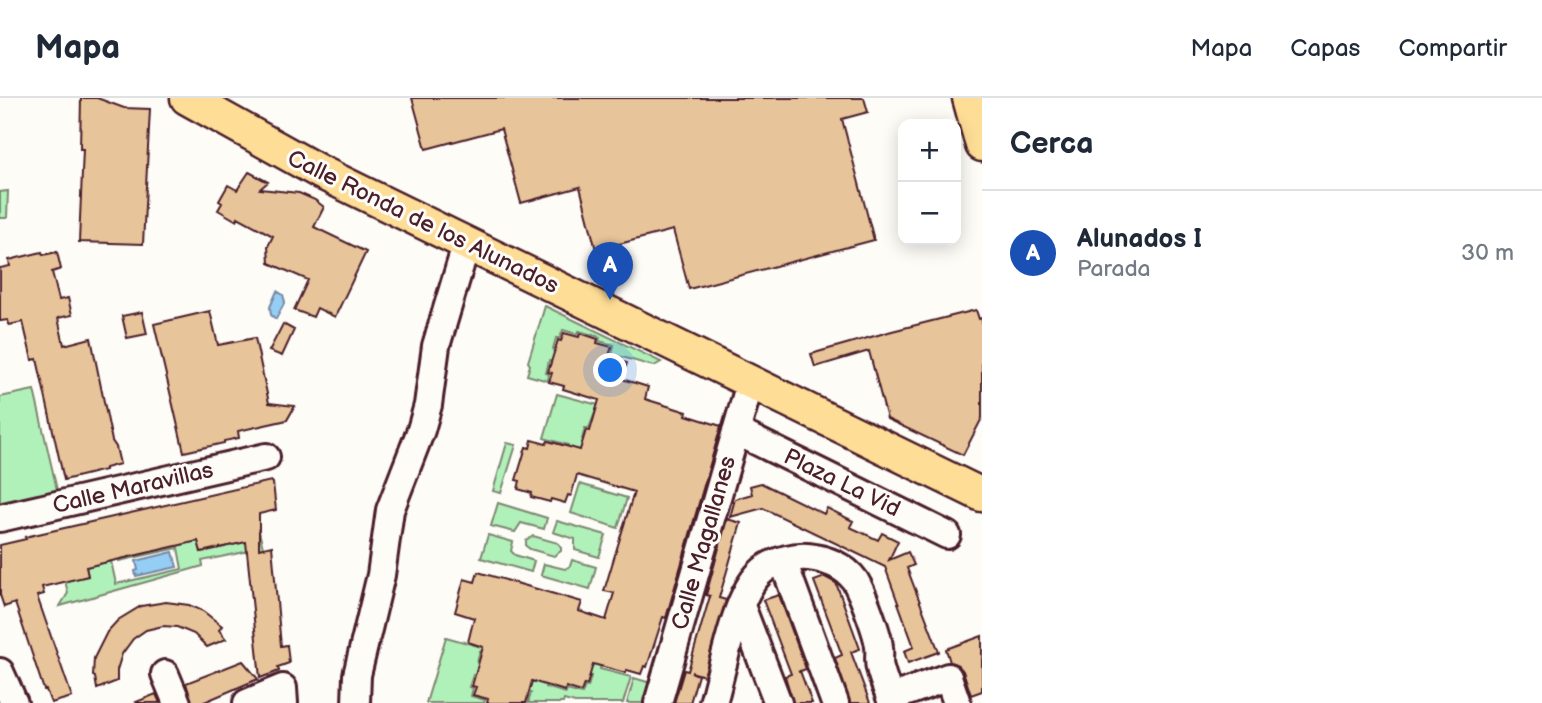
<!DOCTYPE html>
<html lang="es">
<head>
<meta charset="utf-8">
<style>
  :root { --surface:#fff; --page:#f2f2f3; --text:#1f2937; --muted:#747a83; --line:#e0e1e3; --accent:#db2777 }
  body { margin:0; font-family:"Balsamiq Sans",sans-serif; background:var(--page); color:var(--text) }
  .controls { position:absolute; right:21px; top:21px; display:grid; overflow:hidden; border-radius:14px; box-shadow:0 4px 18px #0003 }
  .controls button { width:63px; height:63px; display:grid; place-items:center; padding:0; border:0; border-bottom:2px solid var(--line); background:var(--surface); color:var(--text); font:35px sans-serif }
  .you { position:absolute; left:611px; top:273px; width:24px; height:24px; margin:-18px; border:5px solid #fff; border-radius:50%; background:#1a73e8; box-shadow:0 0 0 10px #1a73e833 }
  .badge { display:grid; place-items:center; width:46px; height:46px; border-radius:50%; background:var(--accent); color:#fff; font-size:23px; font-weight:700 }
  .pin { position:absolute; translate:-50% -58px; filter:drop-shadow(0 2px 4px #0008) }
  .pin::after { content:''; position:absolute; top:37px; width:24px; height:21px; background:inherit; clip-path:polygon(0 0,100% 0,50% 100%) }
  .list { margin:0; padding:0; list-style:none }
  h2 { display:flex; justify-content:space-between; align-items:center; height:91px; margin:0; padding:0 28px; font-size:30px }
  h2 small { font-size:23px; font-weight:400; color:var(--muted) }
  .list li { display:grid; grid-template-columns:46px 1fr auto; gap:21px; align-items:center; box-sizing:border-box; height:126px; padding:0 28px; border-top:2px solid var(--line) }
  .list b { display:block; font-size:26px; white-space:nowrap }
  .list p { margin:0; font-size:23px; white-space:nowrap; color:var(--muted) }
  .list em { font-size:23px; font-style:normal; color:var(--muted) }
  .map { position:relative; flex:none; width:982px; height:605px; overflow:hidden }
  header { display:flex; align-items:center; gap:42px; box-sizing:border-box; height:98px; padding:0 35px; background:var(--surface); border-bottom:2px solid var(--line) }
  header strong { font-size:33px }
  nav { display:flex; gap:38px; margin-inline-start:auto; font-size:24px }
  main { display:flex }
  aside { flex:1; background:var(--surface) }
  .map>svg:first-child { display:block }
  .green { fill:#b0f1b9; stroke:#7d8872; stroke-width:2 }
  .water { fill:#94cef4; stroke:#7688a4; stroke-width:2 }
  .building { fill:#e7c499; stroke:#4a1f2b; stroke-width:2 }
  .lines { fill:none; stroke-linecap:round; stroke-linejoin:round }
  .minor-casing { stroke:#4a1f2b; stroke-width:32 }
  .major-casing { stroke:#4a1f2b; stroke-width:37 }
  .minor { stroke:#fdfcf7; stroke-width:26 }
  .major { stroke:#fedd96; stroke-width:32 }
  .labels { text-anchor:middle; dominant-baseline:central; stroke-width:6; stroke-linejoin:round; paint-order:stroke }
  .street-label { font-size:23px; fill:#4a1f2b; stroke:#fdfcf7 }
</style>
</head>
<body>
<header>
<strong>Mapa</strong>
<nav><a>Mapa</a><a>Capas</a><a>Compartir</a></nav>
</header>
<main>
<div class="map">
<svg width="982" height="605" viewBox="0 0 982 605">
  <rect width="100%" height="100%" fill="#fdfcf7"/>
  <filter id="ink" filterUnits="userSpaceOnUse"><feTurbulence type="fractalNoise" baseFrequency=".0143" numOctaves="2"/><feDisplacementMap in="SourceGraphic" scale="14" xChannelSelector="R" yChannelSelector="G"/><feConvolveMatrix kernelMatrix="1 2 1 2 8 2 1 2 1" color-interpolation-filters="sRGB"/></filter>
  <g filter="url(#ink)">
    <path class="green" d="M8,93L7,120H0V94Z
      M545,208L661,264L654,268L649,267L612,256L614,247L599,243L600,239L579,233L577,236L563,232L560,240H556L553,251L561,254L558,265L549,263L546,275L549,276L548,283L527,277L530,267L528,264Z
      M34,292L57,392L47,394V397L39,398L38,396L2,404L0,407V299Z
      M557,296L598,307L589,330H585L582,341L590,344L586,356L568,351V347L544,340Z
      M507,345L516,347L501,395L493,393Z
      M580,386L627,400L618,430L571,415Z
      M498,405L547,420L544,431L521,425L515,434L491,428Z
      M557,423L606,437L599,459L575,452V441L553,434Z
      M258,429L263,450L202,463L203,468L60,508L68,495L65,483L88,478L86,469L111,463L116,486L182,471L178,450L119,463V461L198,443L201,454L225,449Z
      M488,437L513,444L511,453L515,457L534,463L531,474L481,460Z
      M533,438L558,445L561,449V453L554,458L530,451L526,448V443Z
      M572,462L596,469L590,491L541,477L544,466L565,471L570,468Z
      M446,539L485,550L484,554L480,553L477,565L485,567L481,579L473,577L469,589L473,590L471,598L485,602L484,605H426Z
      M587,563L601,567L600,571L631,579L623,605H575L564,602L563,605H528L531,595L523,592L527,580L545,585V589L566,595L567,592L582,596L585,588L588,589L591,578L583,575Z
      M634,580L654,586L648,605H627Z"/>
    <path class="water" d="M277,193L283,197L285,204L276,221L271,217L270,209Z
      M173,454L177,469L136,478L135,473L138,472L136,463Z"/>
    <path class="building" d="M81,0H97L124,10L150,11L143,146L79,144L83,51H80Z
      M412,0H864L868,14L842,21L874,142L689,191L673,132L596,152L580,89L521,105L501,31L426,51Z
      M249,74L268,84L260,91L299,95L315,102L324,109L314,129L366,154L335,219L317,210L313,219L294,212L308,182L269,165L268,148L273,138L238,119L237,123L218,112L222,105L219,103L228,87L237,92Z
      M42,154L43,157L57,154L61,171L52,174L59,202L68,200L72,217L58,220L64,247L91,240L112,343L116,349L120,366L105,370V372L64,382L37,261L32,262L23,224L9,227L8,222L0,223V170L10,168L9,162Z
      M976,212L979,221L982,220V320L963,357L887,321L869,253L815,269L811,256L892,233Z
      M210,213L218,247L255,240L269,305L295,308L287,322L238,333L239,340L224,343V345L184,354L154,226Z
      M142,214L147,236L127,240L122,218Z
      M283,226L294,232L282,258L269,253Z
      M564,235L579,239L580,235L598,241L597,245L612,249L609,257L613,258L612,261L627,265L622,281L648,289L645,301L687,314L686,317L721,328L666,520L663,519L647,569L644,568L641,576L627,572L626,575L593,566L587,587L584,586L581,594L566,589L565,593L532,583L526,605H487L488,601L473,597L476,589L472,588L483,549L468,544L474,520L455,514L464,481L475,484L478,474L582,504L579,513L606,522L614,495L604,493L634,394L577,377L571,398L568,397L565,405L551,401L550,404L531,399L532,395L518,391L520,383L516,382L526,349L530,350L532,342L546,346L548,343L580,352L586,332L590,333L599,302L563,291L564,288L549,284L552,275L548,274L558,242L561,243Z
      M271,383L273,385L276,412L259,416V451L272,448L281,548L287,547L289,565L278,569L279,573L260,580L246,444L201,454L198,443L86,469L88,478L42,489L44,496L37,498L72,599L51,605L46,592H44L15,505L4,509L0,497V447L26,441L25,439Z
      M761,385L824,416L827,410L853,423L850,429L878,442L882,435L898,443L889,462L908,454L914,467L907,470L939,554L908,565L904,553L914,549L885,469L763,410L730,419L735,401L752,396L750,388Z
      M727,421L741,425L719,500L726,502L704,578L691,574L698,577L690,605H674L684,572L688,573L710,498L706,497Z
      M825,479L836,485L860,551L851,554L870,605H850L835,560L842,557L814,483Z
      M779,497L806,571L798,574L800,573L812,605H793L785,578L791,576L763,502Z
      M166,504L189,507L203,513L222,528L219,532L226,541L207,549L194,536L177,529L163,528L146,532L133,541L122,556L117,572V583L97,591L95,579L93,578L94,560L107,534L118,522L141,508Z
      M982,538V593L971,597L963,573L958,567L950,564L946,551Z
      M243,563L258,581L202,605H192L186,585Z
      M156,596L160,605H137L136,604Z"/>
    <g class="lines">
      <defs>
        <path id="minor" d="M736,333L947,437
          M0,420L266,359
          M783,463L835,605
          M741,508L778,605
          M0,574L14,605
          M165,576L177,605
          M891,600L948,579L957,605
          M247,605L283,590L284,605
          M356,605L357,577L381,477L390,412L421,332L428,307L436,248L462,161L468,146
          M658,605L750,285
          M713,605C723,571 735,498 760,475C773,462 798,456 815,460C832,463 851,472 858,488C864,500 878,536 879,549C880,556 878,563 880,570C883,582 888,593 892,605"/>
        <path id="major" d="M187,0L320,74L982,397
          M969,0L982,47"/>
      </defs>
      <use href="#minor" class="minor-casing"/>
      <use href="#major" class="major-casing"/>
      <use href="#minor" class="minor"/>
      <use href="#major" class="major"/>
    </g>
  </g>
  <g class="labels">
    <g class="street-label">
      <text transform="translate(423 124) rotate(26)">Calle Ronda de los Alunados</text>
      <text transform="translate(842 385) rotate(26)">Plaza La Vid</text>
      <text transform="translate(133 390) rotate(-13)">Calle Maravillas</text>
      <text transform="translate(704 445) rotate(-74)">Calle Magallanes</text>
    </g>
  </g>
</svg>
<div class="controls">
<button>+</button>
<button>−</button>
</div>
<div class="you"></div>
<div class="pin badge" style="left:610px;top:202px;background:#1a4fb4">A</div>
</div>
<aside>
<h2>Cerca<small></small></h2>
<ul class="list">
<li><span class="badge" style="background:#1a4fb4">A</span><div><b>Alunados I</b><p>Parada</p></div><em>30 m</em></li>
</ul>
</aside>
</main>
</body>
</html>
